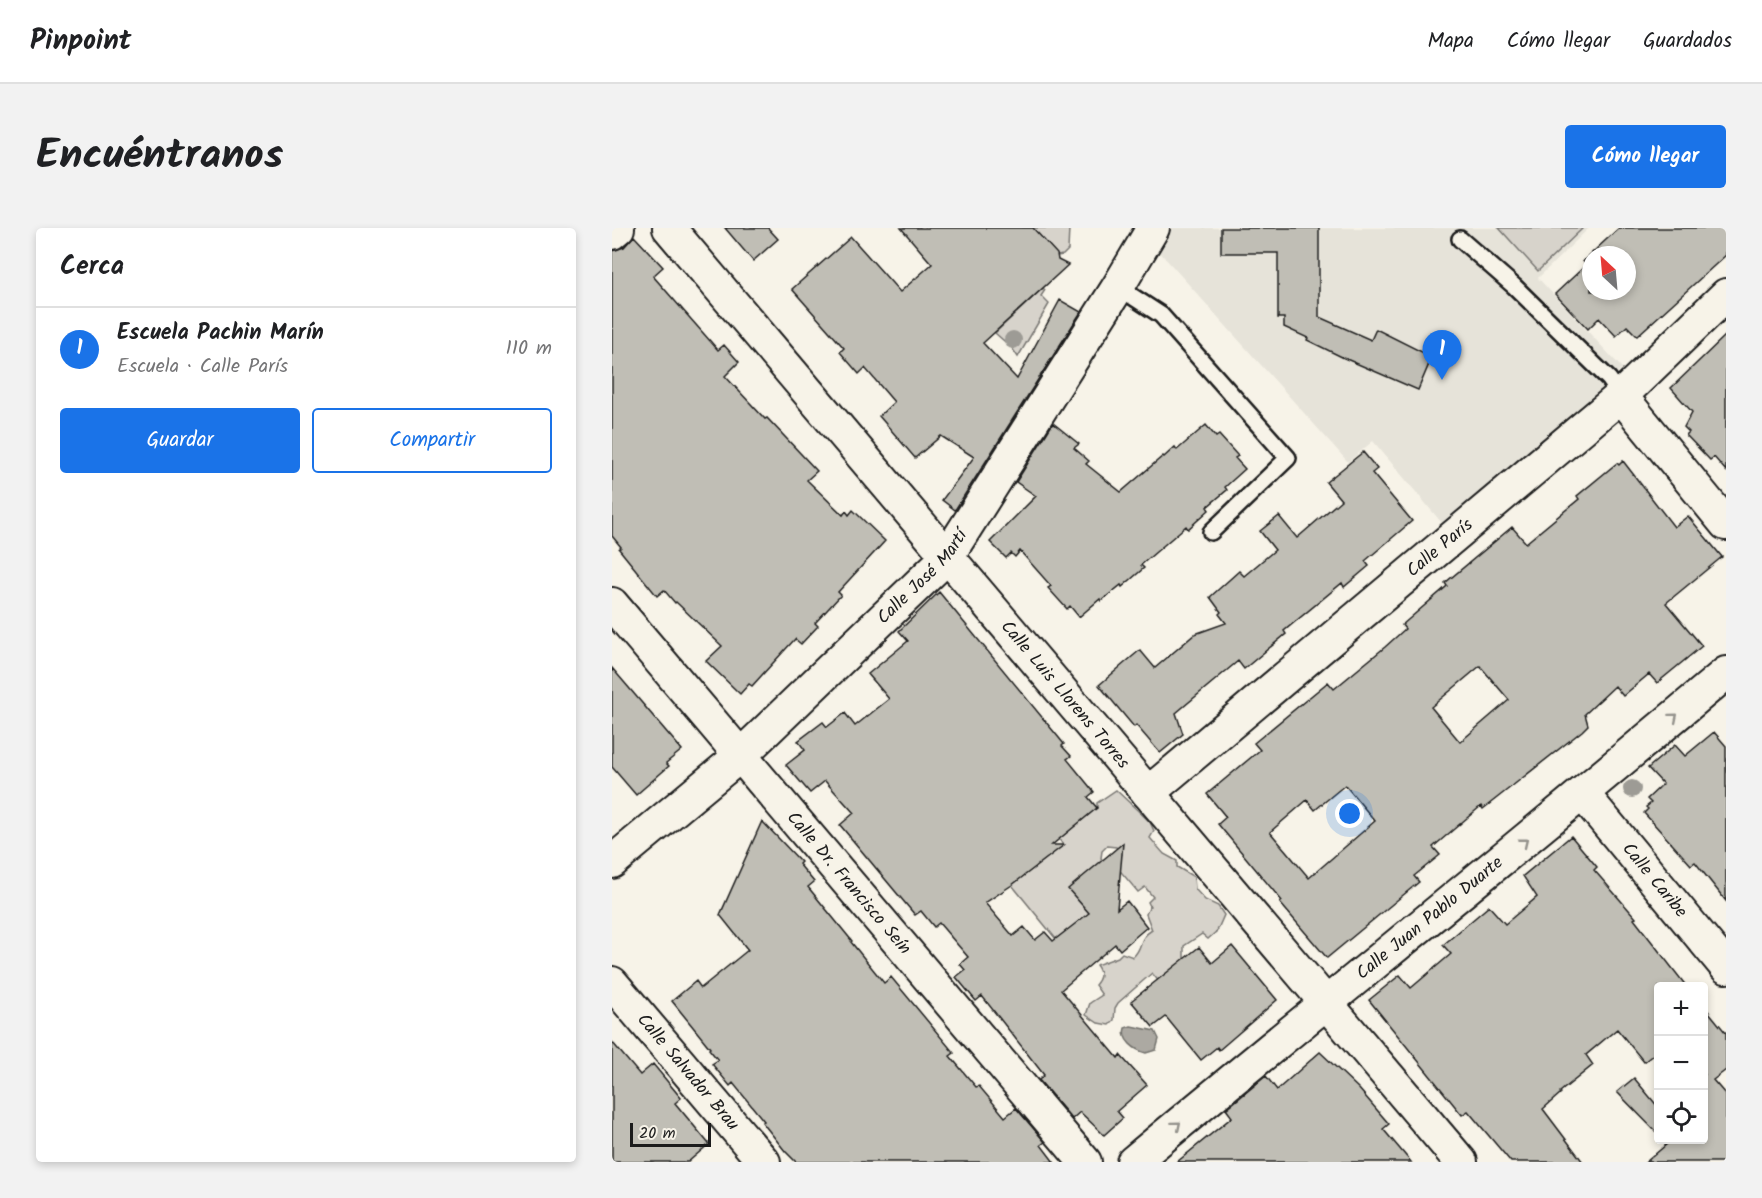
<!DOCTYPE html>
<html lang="es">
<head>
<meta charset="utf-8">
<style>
  :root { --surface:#fff; --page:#f2f2f2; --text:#202124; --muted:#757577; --line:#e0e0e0; --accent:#1a73e8 }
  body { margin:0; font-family:Kalam,sans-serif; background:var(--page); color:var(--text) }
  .controls { position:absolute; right:18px; bottom:18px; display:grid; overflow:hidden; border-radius:6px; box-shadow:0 3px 9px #0003 }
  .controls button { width:54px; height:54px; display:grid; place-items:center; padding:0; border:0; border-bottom:2px solid var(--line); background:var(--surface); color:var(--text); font:30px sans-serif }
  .compass { position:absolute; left:970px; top:18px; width:54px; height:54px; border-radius:50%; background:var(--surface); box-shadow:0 3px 9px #0003; rotate:334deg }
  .scale { position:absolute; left:18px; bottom:15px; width:81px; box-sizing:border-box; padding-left:6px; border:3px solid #1c1c1c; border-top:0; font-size:16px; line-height:21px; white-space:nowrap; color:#1c1c1c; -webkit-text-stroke:4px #f7f3e8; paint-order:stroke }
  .you { position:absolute; left:738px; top:586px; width:21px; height:21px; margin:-15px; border:4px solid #fff; border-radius:50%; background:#1a73e8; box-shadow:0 0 0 9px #1a73e833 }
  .badge { display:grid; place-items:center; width:39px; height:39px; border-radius:50%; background:var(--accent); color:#fff; font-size:20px; font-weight:700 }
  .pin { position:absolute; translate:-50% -50px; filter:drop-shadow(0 2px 3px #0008) }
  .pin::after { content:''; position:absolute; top:32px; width:21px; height:18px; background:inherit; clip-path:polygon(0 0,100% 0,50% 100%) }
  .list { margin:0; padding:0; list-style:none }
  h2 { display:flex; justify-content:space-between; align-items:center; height:78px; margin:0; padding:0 24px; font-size:26px }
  h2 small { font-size:20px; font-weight:400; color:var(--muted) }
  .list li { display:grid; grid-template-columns:39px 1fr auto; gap:18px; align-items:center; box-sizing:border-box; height:84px; padding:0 24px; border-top:2px solid var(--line) }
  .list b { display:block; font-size:22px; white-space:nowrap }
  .list p { margin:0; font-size:20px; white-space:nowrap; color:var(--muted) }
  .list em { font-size:20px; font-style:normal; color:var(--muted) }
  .actions { display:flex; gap:12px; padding:18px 24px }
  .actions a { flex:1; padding:14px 0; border:2px solid var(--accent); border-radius:6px; text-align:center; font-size:21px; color:var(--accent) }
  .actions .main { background:var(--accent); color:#fff }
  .icon { flex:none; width:33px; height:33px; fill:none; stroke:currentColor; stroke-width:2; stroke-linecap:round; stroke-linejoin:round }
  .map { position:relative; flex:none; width:1114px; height:934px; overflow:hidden; border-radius:6px }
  header { display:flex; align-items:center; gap:36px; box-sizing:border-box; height:84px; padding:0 30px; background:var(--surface); border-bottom:2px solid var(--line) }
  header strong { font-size:28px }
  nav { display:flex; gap:33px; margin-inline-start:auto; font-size:21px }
  .intro { display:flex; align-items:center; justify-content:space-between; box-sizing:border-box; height:144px; padding:0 36px }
  h1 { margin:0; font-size:42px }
  .button { padding:15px 27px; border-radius:6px; background:var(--accent); color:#fff; font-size:21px; font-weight:700 }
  main { display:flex; gap:36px; padding:0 36px }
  aside { flex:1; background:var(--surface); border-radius:6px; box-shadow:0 3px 9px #0003 }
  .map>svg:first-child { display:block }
  .built { fill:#e6e3d9 }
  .green { fill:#d7d3cb; stroke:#7a7874; stroke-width:1.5 }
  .water { fill:#aca9a2; stroke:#72716c; stroke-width:1.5 }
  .building { fill:#c0beb5; stroke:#1c1c1c; stroke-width:1.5; fill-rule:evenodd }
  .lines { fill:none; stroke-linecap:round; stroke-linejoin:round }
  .lane-casing { stroke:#1c1c1c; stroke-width:20 }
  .street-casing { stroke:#1c1c1c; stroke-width:36 }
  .lane { stroke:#f7f3e8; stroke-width:15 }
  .street { stroke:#f7f3e8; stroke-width:32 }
  .tree { fill:#9d9b95 }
  .oneway { stroke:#94928c }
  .labels { text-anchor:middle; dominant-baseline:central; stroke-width:4.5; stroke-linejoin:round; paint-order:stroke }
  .street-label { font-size:18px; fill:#1c1c1c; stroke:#f7f3e8 }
</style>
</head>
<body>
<header>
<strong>Pinpoint</strong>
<nav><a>Mapa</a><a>Cómo llegar</a><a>Guardados</a></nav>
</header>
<div class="intro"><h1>Encuéntranos</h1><a class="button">Cómo llegar</a></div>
<main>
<aside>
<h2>Cerca<small></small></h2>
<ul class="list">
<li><span class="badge">1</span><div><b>Escuela Pachin Marín</b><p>Escuela · Calle París</p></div><em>110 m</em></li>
</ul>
<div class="actions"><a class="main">Guardar</a><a>Compartir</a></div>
</aside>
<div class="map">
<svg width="1114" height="934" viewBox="0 0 1114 934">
  <rect width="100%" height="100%" fill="#f7f3e8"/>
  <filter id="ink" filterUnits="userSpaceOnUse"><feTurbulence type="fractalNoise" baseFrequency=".0167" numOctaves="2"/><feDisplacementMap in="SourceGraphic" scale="12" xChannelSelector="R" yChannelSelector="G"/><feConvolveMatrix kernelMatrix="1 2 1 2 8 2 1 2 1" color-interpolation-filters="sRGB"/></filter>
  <g filter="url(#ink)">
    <path class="built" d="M555,0H977L926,50L1010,140L987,163L830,295L761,213L736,234L544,20Z"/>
    <path class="green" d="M412,0H457L456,22L451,27L445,28Z
      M887,0H971L926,43Z
      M431,60L433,62L429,68L437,76L406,129L400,120L383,105Z
      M504,562L538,594L542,603L538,610L552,626L565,633V639L582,649L583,661L593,672L606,678L612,687L605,703L596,711L590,706L572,718V734L548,755L540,745L506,775L503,780L502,792L497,797L486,795L474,787L478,775L490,767L483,757C489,750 490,745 484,737L506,729L510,725L521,729C532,719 525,711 540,702L534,686L538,678L536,674L541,669L533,659L526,664L504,638L510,626L504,619L495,618L490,623L489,630L491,633L484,694L444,711L400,657L451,617L447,611L485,580V575Z"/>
    <path class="water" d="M519,798L543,803L547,811L544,822L534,825C523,822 509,812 513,800Z"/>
    <path class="building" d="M113,0H156L166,11L141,33Z
      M289,0H421L445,26L446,32L456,37L371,115L405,151L448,72L469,84L343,282L330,272L362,229L329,208L303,230L267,188L282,174L253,140L247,146L228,124L232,120L180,61L239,9L288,64L320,36Z
      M609,0H707V89L759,112L764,101L820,129L806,162L732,130L695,112L696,110L672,99V90H666V25H609Z
      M1007,0H1114V27L1025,108L1015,98L1004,108L987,90L976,101L943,66L974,37L971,33ZM979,27H1015V63H979Z
      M22,8L51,39L41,48L106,122L112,117L127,134L113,148L153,191L155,190L205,243L195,252L231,287L234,283L237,287L241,282L273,313L226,364L229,367L203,395L206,398L189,416L183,411L140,458L137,456L128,466L94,433L110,418L64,374L63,375L52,362L45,368L7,321L9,319L0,308V23L12,19Z
      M1114,107V243L1102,229L1098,232L1074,207L1077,204L1072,199L1080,184L1059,160Z
      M441,195L467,216L462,220L477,233L474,236L509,264L551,228L552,229L563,219L565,222L594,197L604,209L607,207L626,228L623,230L633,241L613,259L615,262L595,279L597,282L576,301L574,298L529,337L532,340L510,359L509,357L489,373L488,371L467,389L458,378L455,381L436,360L439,358L408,323L403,329L399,325L394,330L378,314L424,268L404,254Z
      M751,224L765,241L760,245L800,293L753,333L757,338L732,359L730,355L672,403L674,406L632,441L626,433L564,485L571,506L548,525L524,497L522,499L487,457L528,422L543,440L583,406L614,395L607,386L609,384L598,369L627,343L632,348L663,322L648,303L667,288L685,310L729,272L714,254Z
      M1011,233L1062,299L1076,288L1110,329L1054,375L1090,418L1045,455L1037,446L1011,468L1003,458L973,486L976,497L970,503L871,581L869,578L821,619L828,627L802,648L807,654L715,730L668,675L670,673L606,596L614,589L595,566L648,522L642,515L716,454L722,461L773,419L793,401L790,397L835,358L833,355L900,299L914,315L967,271L965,268L1005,235L1007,237ZM868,438L897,472L848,514L819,479ZM733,557L763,593L697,650L658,604L695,572L703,582Z
      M327,364L452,516L450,518L459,528L455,531L482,564L476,569L485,580L440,617H452L400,657L373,675L401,708L412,699L423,712L433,704L441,713L477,685L456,661L511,615L505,681L515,673L535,699L508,722L503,716L449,762L506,830L508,827L535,857L505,883L511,890L492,907L468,884L460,891L427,852L432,847L370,768L364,773L344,749L353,742L348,736L356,729L327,695L322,699L309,683L303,687L228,597L242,585L213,553L198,565L174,537L193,522L186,513L211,494L215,499L233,485L243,498L277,471L256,446L296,413L287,403Z
      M0,440L70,522L54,535L57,538L24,567L0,539Z
      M1102,504L1114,518V673L1083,634L1079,637L1032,585L1036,581L1034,579L1039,575L1035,571L1051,556L1036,540L1063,517L1073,528Z
      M150,593L189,634L187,636L202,654L196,659L240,713L239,714L272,755L279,749L342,825L338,828L364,859L367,858L393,889L404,880L433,914L429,917L442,934H184L173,923L150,894L152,893L121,855L118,858L100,836L106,832L97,821L98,820L60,773L84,753L89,760L136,722L108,687Z
      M959,608L985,639L982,642L1024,690L1022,691L1075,759H1047V822L1032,834L1005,801L974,827L981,837L948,864L949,865L931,881L971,934H899L856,883L850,887L757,772L788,747L799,760L839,726L831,717L877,678L893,696L925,669L911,648Z
      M620,718L665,772L607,822L605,819L589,832L554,789L541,799L519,773L587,719L600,735Z
      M1092,778L1114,805V842L1101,852L1114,867V934H1034L1055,916L1051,912H1092Z
      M0,814L28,847L41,836L69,870L63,875L97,916L76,934H0Z
      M708,824L747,861L777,896L771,901L799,934H565L620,889L614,881L654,848L665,862Z
      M1022,850L1047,880V907L1005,864Z"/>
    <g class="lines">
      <defs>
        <path id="lane" d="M848,11L902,58L997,151L1009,168
          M506,59L549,87L676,230L599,304"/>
        <g id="street">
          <path id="s1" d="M57,0L849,934"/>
          <path d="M0,5L6,0"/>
          <path d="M1009,168L1114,296"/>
          <path id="s2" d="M0,376L473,934"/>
          <path id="s3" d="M536,565L1009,168L1114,67"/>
          <path id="s4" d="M971,566L1114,739"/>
          <path id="s5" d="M0,634L129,527L335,329L506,59L541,0"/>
          <path id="s6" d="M0,755L152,934"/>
          <path id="s7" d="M521,934C718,770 918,611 1114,445"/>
        </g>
      </defs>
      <use href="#lane" class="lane-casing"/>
      <use href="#street" class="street-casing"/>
      <use href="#lane" class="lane"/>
      <use href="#street" class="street"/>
    </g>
    <g class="tree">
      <circle cx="401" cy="112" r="9"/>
      <circle cx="1020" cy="561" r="9"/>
    </g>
    <defs><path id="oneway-chevron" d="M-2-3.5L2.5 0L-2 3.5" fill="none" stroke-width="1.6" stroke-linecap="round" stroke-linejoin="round" transform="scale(1.5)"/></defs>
    <g class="oneway">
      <use href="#oneway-chevron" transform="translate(1062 489) rotate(-40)"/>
      <use href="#oneway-chevron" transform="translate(912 614) rotate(-39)"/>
      <use href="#oneway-chevron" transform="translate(565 897) rotate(-40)"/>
    </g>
  </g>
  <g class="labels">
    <g class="street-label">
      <text stroke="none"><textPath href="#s3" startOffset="381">Calle París</textPath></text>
      <text stroke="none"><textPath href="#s5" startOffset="422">Calle José Martí</textPath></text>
      <text stroke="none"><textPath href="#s1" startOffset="612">Calle Luis Llorens Torres</textPath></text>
      <text stroke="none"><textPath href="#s4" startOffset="112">Calle Caribe</textPath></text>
      <text stroke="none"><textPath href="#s2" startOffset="366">Calle Dr. Francisco Seín</textPath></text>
      <text stroke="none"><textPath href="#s7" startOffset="384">Calle Juan Pablo Duarte</textPath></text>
      <text stroke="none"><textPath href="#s6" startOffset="117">Calle Salvador Brau</textPath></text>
    </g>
  </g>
</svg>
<div class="controls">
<button>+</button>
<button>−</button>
<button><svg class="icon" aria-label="locate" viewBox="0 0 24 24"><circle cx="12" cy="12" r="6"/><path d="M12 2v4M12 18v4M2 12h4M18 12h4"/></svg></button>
</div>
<svg class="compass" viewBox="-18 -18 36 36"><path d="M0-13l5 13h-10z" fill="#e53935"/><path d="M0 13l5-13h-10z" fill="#757577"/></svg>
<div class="scale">20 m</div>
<div class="you"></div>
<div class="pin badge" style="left:830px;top:152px">1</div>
</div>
</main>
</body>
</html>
